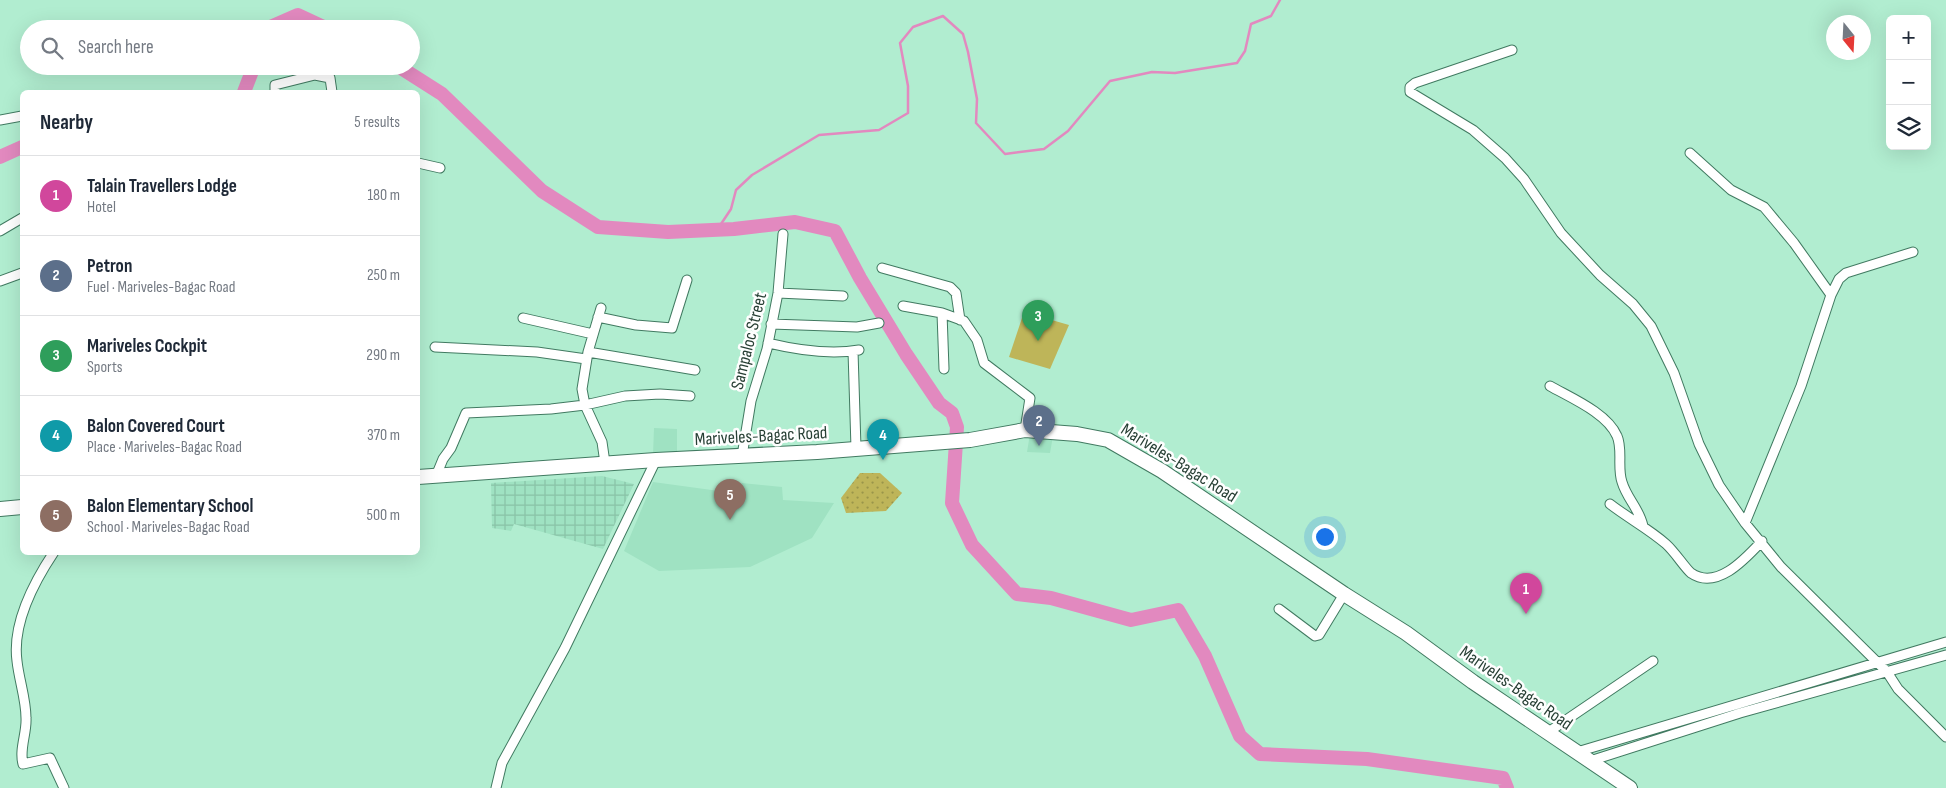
<!DOCTYPE html>
<html lang="en">
<head>
<meta charset="utf-8">
<style>
  :root { --surface:#fff; --page:#f6f6f7; --text:#1f2937; --muted:#747a83; --line:#e0e1e3; --accent:#bd4394 }
  body { margin:0; font-family:"Sofia Sans Condensed",sans-serif; background:var(--page); color:var(--text) }
  .controls { position:absolute; right:15px; top:15px; display:grid; overflow:hidden; border-radius:8px; box-shadow:0 5px 20px #0002 }
  .controls button { width:45px; height:45px; display:grid; place-items:center; padding:0; border:0; border-bottom:1px solid var(--line); background:var(--surface); color:var(--text); font:25px sans-serif }
  .compass { position:absolute; left:1826px; top:15px; width:45px; height:45px; border-radius:50%; background:var(--surface); box-shadow:0 5px 20px #0002; rotate:162deg }
  .you { position:absolute; left:1324px; top:536px; width:18px; height:18px; margin:-12px; border:4px solid #fff; border-radius:50%; background:#1a73e8; box-shadow:0 0 0 8px #1a73e833 }
  .badge { display:grid; place-items:center; width:32px; height:32px; border-radius:50%; background:var(--accent); color:#fff; font-size:16px; font-weight:700 }
  .pin { position:absolute; translate:-50% -41px; filter:drop-shadow(0 1px 2px #0008) }
  .pin::after { content:''; position:absolute; top:26px; width:18px; height:15px; background:inherit; clip-path:polygon(0 0,100% 0,50% 100%) }
  .list { margin:0; padding:0; list-style:none }
  h2 { display:flex; justify-content:space-between; align-items:center; height:65px; margin:0; padding:0 20px; font-size:21px }
  h2 small { font-size:16px; font-weight:400; color:var(--muted) }
  .list li { display:grid; grid-template-columns:32px 1fr auto; gap:15px; align-items:center; box-sizing:border-box; height:80px; padding:0 20px; border-top:1px solid var(--line) }
  .list b { display:block; font-size:19px; white-space:nowrap }
  .list p { margin:0; font-size:16px; white-space:nowrap; color:var(--muted) }
  .list em { font-size:16px; font-style:normal; color:var(--muted) }
  .icon { flex:none; width:28px; height:28px; fill:none; stroke:currentColor; stroke-width:2; stroke-linecap:round; stroke-linejoin:round }
  .map { position:relative; flex:none; width:1946px; height:788px; overflow:hidden }
  .search { position:absolute; background:var(--surface); box-shadow:0 5px 20px #0002; left:20px; top:20px; width:400px; height:55px; display:flex; align-items:center; gap:12px; box-sizing:border-box; padding:0 18px; border-radius:28px; color:var(--muted); font-size:19px }
  .panel { position:absolute; background:var(--surface); box-shadow:0 5px 20px #0002; left:20px; top:90px; width:400px; height:465px; border-radius:8px }
  .map>svg:first-child { display:block }
  .built { fill:#9fe2c2 }
  .industrial { fill:url(#industrial-grid) }
  .park { fill:url(#park-dots) }
  .pitch { fill:#beb559 }
  .lines { fill:none; stroke-linecap:round; stroke-linejoin:round }
  .stream { stroke:#e289bf; stroke-width:2.5 }
  .river { stroke:#e289bf; stroke-width:14 }
  .minor-casing { stroke:#417a61; stroke-width:11 }
  .primary-casing { stroke:#417a61; stroke-width:16 }
  .minor { stroke:#fff; stroke-width:9 }
  .primary { stroke:#fff; stroke-width:14 }
  .labels { text-anchor:middle; dominant-baseline:central; stroke-width:5; stroke-linejoin:round; paint-order:stroke }
  .street-label { font-size:18px; fill:#273f34; stroke:#fefefe }
</style>
</head>
<body>
<div class="map">
<svg width="1946" height="788" viewBox="0 0 1946 788">
  <defs>
    <pattern id="industrial-grid" width="8" height="8" patternUnits="userSpaceOnUse" patternTransform="scale(1.25)"><rect width="8" height="8" fill="#9fe2c2"/><path d="M0 4h8M4 0v8" fill="none" stroke="#89c3a7"/></pattern>
    <pattern id="park-dots" width="8" height="8" patternUnits="userSpaceOnUse" patternTransform="scale(1.25)"><rect width="8" height="8" fill="#beb559"/><path d="M2 2h.1M6 6h.1" fill="none" stroke="#9a954a" stroke-width="1.8" stroke-linecap="round"/></pattern>
  </defs>
  <rect width="100%" height="100%" fill="#b1edd0"/>
  <path class="built" d="M654,428L677,429V455H653Z
    M1030,434L1053,436L1050,453L1027,452Z
    M653,482L741,494L742,483L782,487L783,500L834,503L812,538L750,567L659,571L624,551Z"/>
  <path class="industrial" d="M602,476L634,484L603,549L514,524L511,531L492,528L491,483Z"/>
  <path class="park" d="M860,473H880L902,493L886,511L846,513L841,498Z"/>
  <path class="pitch" d="M1024,312L1069,325L1050,369L1009,357Z"/>
  <g class="lines">
    <path class="stream" d="M717,230L731,209L736,190L752,175L819,135L879,130L908,113V86L900,43L913,27L943,16L963,34L968,52L977,99L976,123L1005,154L1044,149L1068,131L1110,81L1152,72L1175,73L1237,63L1245,51L1251,24L1271,16L1280,0"/>
    <path class="river" d="M266,29L298,15L328,29
      M398,66L442,94L542,191L598,227L668,232L734,229L795,222L835,231L860,278L906,354L939,403L952,413L957,427L952,503L972,545L1017,594L1051,598L1131,620L1178,610L1205,656L1240,736L1260,754L1367,759L1503,778L1507,788
      M244,92L254,66
      M0,157L22,147"/>
    <defs>
      <path id="minor" d="M1512,50L1415,83L1410,87V92L1473,130L1505,158L1524,179L1561,233L1600,275L1633,304L1651,326L1674,373L1699,444L1719,485L1745,523L1781,567L1887,672L1898,689L1946,737
        M275,92V85L315,75L330,78L332,92
        M0,120L22,116
        M1690,153L1731,190L1764,207L1794,243L1831,295
        M418,163L440,168
        M0,231L22,218
        M882,268L950,287L956,293L960,320
        M0,281L22,273
        M778,293L843,296
        M903,306L942,313L964,321L977,340L984,363L1030,398L1025,430
        M601,308L588,352L582,389L585,405L602,442L605,463
        M942,313L944,369
        M598,317L636,325L672,328L687,280
        M523,318L593,334
        M771,324L857,327L879,323
        M768,343C797,350 829,355 859,350
        M435,347L537,352L586,359
        M853,351L856,448
        M588,352L695,370
        M1550,386C1571,398 1607,413 1617,436C1623,449 1617,468 1622,482C1627,499 1639,508 1643,526
        M742,456L751,401L767,349L778,293L783,234
        M436,476L443,459L451,448L466,413L551,409L585,405L625,396L660,394L690,396
        M1610,504C1628,518 1649,529 1666,544C1675,552 1685,568 1691,573C1717,591 1746,558 1762,541
        M1745,523L1801,386L1831,295L1839,279L1846,273L1913,252
        M54,552C34,582 12,624 17,661C19,680 26,699 26,718C27,733 19,749 23,764L50,758L64,788
        M1279,609L1315,636L1319,635L1344,594
        M1547,733L1653,661
        M1577,752L1946,642
        M1590,761L1740,713L1946,655
        M496,788L502,763L565,648L656,460"/>
      <path id="primary" d="M418,477L656,460L817,452L970,440L1025,430L1077,434L1108,440L1162,471L1344,594L1406,633L1473,682L1630,788
        M0,509L22,507"/>
    </defs>
    <use href="#minor" class="minor-casing"/>
    <use href="#primary" class="primary-casing"/>
    <use href="#minor" class="minor"/>
    <use href="#primary" class="primary"/>
  </g>
  <g class="labels">
    <g class="street-label">
      <text transform="translate(749 341) rotate(-76)">Sampaloc Street</text>
      <text transform="translate(761 436) rotate(-3)">Mariveles-Bagac Road</text>
      <text transform="translate(1179 463) rotate(32)">Mariveles-Bagac Road</text>
      <text transform="translate(1516 688) rotate(35)">Mariveles-Bagac Road</text>
    </g>
  </g>
</svg>
<div class="controls">
<button>+</button>
<button>−</button>
<button><svg class="icon" aria-label="layers" viewBox="0 0 24 24"><path d="M12 4l9 5-9 5-9-5zM3 14l9 5 9-5"/></svg></button>
</div>
<svg class="compass" viewBox="-18 -18 36 36"><path d="M0-13l5 13h-10z" fill="#e53935"/><path d="M0 13l5-13h-10z" fill="#747a83"/></svg>
<div class="you"></div>
<div class="pin badge" style="left:1526px;top:614px;background:#d1479c">1</div>
<div class="pin badge" style="left:1039px;top:446px;background:#5c6f8a">2</div>
<div class="pin badge" style="left:1038px;top:341px;background:#2e9e5b">3</div>
<div class="pin badge" style="left:883px;top:460px;background:#0f9aa8">4</div>
<div class="pin badge" style="left:730px;top:520px;background:#8d6e63">5</div>
<div class="search"><svg class="icon" aria-label="search" viewBox="0 0 24 24"><circle cx="10" cy="10" r="6"/><path d="M15 15l6 6"/></svg>Search here</div>
<section class="panel">
<h2>Nearby<small>5 results</small></h2>
<ul class="list">
<li><span class="badge" style="background:#d1479c">1</span><div><b>Talain Travellers Lodge</b><p>Hotel</p></div><em>180 m</em></li>
<li><span class="badge" style="background:#5c6f8a">2</span><div><b>Petron</b><p>Fuel · Mariveles-Bagac Road</p></div><em>250 m</em></li>
<li><span class="badge" style="background:#2e9e5b">3</span><div><b>Mariveles Cockpit</b><p>Sports</p></div><em>290 m</em></li>
<li><span class="badge" style="background:#0f9aa8">4</span><div><b>Balon Covered Court</b><p>Place · Mariveles-Bagac Road</p></div><em>370 m</em></li>
<li><span class="badge" style="background:#8d6e63">5</span><div><b>Balon Elementary School</b><p>School · Mariveles-Bagac Road</p></div><em>500 m</em></li>
</ul>
</section>
</div>
</body>
</html>
